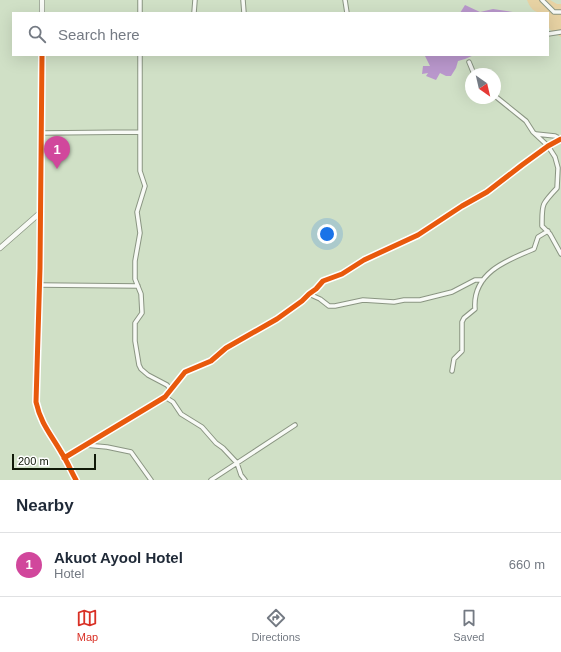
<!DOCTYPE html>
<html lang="en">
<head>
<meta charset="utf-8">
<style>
  :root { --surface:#fff; --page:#f2f2f3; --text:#1f2937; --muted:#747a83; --line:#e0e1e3; --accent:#d93025 }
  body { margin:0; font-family:Helvetica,sans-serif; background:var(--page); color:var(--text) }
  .compass { position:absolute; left:465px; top:68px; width:36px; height:36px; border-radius:50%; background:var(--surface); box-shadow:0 4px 16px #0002; rotate:146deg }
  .scale { position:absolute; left:12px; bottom:10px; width:84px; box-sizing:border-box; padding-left:4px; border:2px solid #101908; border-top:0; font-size:11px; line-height:14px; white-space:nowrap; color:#101908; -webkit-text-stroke:3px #fff; paint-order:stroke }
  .you { position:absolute; left:327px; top:234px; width:14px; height:14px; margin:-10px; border:3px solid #fff; border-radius:50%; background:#1a73e8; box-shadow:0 0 0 6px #1a73e833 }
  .badge { display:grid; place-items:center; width:26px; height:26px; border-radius:50%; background:var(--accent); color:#fff; font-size:13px; font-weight:700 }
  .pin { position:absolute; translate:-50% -33px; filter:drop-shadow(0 1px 2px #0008) }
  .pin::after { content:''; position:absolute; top:21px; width:14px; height:12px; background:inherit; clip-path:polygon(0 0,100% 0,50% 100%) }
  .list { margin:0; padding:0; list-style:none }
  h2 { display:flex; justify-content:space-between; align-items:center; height:52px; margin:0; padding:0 16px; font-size:17px }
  h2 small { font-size:13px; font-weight:400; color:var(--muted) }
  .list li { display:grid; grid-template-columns:26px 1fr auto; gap:12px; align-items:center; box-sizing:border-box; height:64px; padding:0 16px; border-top:1px solid var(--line) }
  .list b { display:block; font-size:15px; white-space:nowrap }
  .list p { margin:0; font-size:13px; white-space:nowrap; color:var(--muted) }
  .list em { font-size:13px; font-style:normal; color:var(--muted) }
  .icon { flex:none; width:22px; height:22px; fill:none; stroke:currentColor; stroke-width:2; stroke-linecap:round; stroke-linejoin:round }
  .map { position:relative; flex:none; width:561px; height:480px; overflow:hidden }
  .search { position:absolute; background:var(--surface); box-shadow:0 4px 16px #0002; left:12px; right:12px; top:12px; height:44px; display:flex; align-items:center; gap:10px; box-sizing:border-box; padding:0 14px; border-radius:0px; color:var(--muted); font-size:15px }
  .sheet { height:116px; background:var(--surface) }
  nav { display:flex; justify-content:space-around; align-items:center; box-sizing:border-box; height:56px; border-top:1px solid var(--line); background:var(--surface); font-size:11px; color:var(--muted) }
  nav a { display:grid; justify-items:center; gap:2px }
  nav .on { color:var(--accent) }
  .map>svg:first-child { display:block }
  .green { fill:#e7d2a3 }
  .water { fill:#b997cc }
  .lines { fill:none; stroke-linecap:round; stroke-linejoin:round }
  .minor-casing { stroke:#8a9582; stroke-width:5.5 }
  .tertiary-casing { stroke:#8a9582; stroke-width:6 }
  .minor { stroke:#f8faf6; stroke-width:3.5 }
  .tertiary { stroke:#f8faf6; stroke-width:4.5 }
  .cycleway-casing { stroke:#fff; stroke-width:8 }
  .cycleway { stroke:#e8590c; stroke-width:5 }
</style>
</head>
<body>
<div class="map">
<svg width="561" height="480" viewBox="0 0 561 480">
  <rect width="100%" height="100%" fill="#d0e0c6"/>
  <path class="green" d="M527,0H550L557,4H561V37C547,28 548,30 548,13C536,13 532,12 527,0Z"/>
  <path class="water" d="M465,5L480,12L493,9L519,13H460Z
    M426,55H474L465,59L458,61L456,68L451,76H446L440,73L436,80L426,76L428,73L422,74L423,66H430L425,56Z"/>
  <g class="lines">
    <defs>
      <path id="minor" d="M243,0L244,13
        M345,0L347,13
        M542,0L554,12H561
        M140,13V0
        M194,13L195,0
        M548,34L561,32
        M140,55V171L145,186L137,212L140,233L135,261V279L141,294L142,313L135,323V341L139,365L141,369L148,375L167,385L171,390
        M469,62L474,74
        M495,96L526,121L533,132L548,146L555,157L558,168L557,188C541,205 542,204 542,226L550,234L561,254
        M42,133L139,132
        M536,134L555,136L561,139
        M40,285L138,286
        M309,294L320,299L329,306H335L363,300L394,302L404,300H420L452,292L475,280H483
        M452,371L454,359L462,351V322L464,318L475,309C472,273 507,260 534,249L538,237L548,231
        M165,397L173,402L181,414L202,427L216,443L223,448L237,463L295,425
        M85,445L107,447L131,452L151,480
        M211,480L237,463L241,475L245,480"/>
      <path id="tertiary" d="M42,0V13
        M42,55L40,268L36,402C41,424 50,433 61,452C67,461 71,471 76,480
        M0,248L41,212
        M64,458L165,397L185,372L211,361L226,348L277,319L302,301L309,294L316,289L323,281L342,274L364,260L418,235L462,206L487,192L522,165L548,146L561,139"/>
    </defs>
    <use href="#minor" class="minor-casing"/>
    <use href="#tertiary" class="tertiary-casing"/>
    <use href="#minor" class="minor"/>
    <use href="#tertiary" class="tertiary"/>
    <defs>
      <path id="cycleway" d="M42,55L40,268L36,402C41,424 50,433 61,452C67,461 71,471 76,480
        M64,458L165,397L185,372L211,361L226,348L277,319L302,301L309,294L316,289L323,281L342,274L364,260L418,235L462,206L487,192L522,165L548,146L561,139"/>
    </defs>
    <use href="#cycleway" class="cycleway-casing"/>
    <use href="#cycleway" class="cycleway"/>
  </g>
</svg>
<svg class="compass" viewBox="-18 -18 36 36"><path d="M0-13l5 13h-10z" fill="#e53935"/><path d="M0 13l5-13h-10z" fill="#747a83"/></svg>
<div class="scale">200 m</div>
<div class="you"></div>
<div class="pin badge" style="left:57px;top:169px;background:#d1479c">1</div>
<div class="search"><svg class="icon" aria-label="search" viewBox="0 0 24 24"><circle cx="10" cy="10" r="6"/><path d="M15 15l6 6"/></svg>Search here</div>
</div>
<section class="sheet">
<h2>Nearby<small></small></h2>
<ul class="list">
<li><span class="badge" style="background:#d1479c">1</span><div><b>Akuot Ayool Hotel</b><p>Hotel</p></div><em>660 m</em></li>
</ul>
</section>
<nav>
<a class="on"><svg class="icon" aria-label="map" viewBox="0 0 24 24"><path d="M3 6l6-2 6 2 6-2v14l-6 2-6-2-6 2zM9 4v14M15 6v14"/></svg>Map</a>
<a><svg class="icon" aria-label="directions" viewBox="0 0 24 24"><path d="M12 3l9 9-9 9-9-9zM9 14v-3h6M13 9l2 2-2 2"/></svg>Directions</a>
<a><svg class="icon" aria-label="saved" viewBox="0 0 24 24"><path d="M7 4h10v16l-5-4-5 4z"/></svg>Saved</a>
</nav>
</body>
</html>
